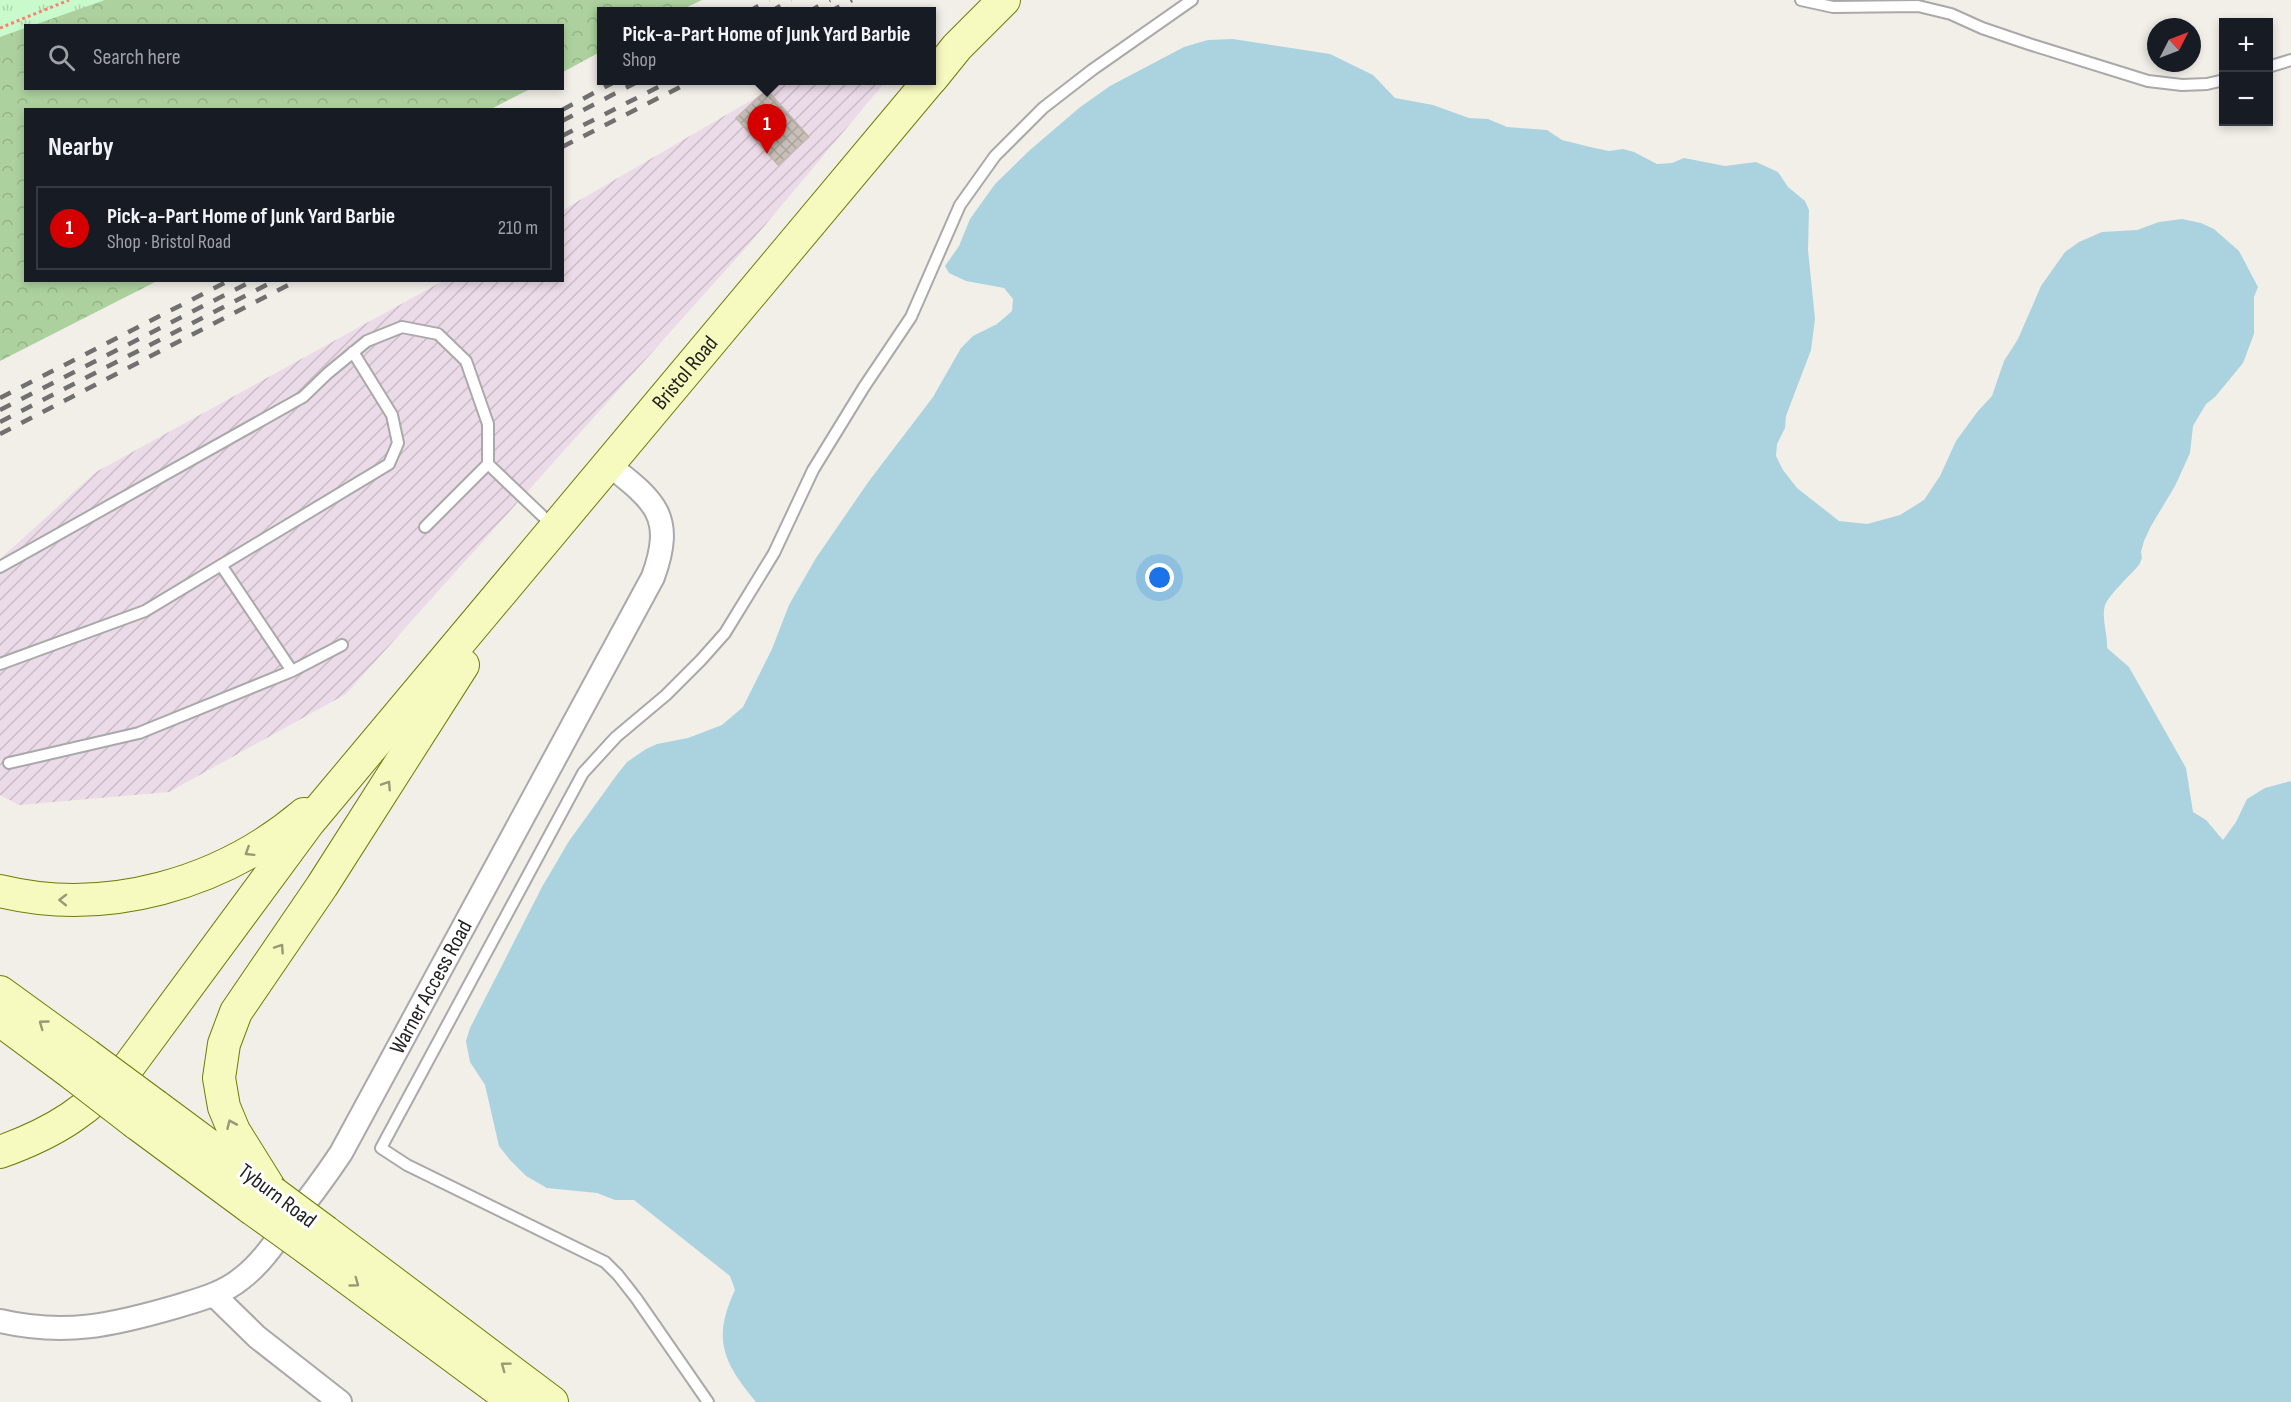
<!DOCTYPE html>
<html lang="en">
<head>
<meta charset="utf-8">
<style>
  :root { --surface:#171b24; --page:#20242c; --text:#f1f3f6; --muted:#9ea1a6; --line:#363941; --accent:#d40000 }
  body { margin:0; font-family:"Sofia Sans Condensed",sans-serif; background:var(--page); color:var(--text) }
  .controls { position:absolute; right:18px; top:18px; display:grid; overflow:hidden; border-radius:0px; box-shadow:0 3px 9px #0003 }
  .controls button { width:54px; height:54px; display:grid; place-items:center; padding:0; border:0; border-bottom:2px solid var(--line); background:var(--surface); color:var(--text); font:30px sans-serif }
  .compass { position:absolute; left:2147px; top:18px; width:54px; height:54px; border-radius:50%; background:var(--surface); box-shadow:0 3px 9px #0003; rotate:48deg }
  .you { position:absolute; left:1160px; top:578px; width:21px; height:21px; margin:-15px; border:4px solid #fff; border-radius:50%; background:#1a73e8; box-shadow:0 0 0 9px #1a73e833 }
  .badge { display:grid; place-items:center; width:39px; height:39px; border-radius:50%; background:var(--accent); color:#fff; font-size:20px; font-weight:700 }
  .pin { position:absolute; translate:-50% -50px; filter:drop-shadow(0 2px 3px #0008) }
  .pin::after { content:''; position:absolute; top:32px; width:21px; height:18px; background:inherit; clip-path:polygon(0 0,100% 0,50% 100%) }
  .popup { position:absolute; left:597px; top:7px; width:339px; height:78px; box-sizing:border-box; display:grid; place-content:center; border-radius:0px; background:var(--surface); filter:drop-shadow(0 2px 4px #0005); font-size:20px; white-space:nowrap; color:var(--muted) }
  .popup b { font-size:22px; color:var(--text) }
  .popup::after { content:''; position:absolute; left:50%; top:100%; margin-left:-12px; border:12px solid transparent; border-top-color:var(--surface) }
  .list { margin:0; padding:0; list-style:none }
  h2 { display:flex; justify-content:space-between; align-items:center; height:78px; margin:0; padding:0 24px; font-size:26px }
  h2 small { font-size:20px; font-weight:400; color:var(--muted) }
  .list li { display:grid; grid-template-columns:39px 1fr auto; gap:18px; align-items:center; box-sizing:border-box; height:84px; margin:0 12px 12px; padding:0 12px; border:2px solid var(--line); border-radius:0px }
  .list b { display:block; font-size:22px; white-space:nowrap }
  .list p { margin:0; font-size:20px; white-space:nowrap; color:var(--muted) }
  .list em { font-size:20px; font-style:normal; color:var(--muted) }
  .icon { flex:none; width:33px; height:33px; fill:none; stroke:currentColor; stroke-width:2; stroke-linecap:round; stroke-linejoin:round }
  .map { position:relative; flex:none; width:2291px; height:1402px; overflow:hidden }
  .search { position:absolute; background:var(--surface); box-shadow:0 3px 9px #0003; left:24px; top:24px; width:540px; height:66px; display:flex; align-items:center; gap:15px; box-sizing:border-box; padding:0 21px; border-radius:0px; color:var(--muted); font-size:22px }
  .panel { position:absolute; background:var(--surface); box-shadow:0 3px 9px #0003; left:24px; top:108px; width:540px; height:174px; border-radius:0px }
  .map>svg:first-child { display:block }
  .industrial { fill:url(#industrial-furrows) }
  .forest { fill:url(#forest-crowns) }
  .park { fill:url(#park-tufts) }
  .water { fill:#aad3df }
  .building { fill:url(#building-cross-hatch); stroke:#c4b6ab; stroke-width:1.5 }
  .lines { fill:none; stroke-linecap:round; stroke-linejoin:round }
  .service-casing { stroke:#a9a9a9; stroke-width:14 }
  .minor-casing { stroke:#a9a9a9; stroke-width:26 }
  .secondary-casing { stroke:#707d05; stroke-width:34 }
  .path { stroke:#fa8072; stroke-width:3; stroke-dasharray:3 3; stroke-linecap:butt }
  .service { stroke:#fff; stroke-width:10 }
  .minor { stroke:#fff; stroke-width:22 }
  .secondary { stroke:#f7fabf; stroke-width:32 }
  .rail { stroke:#707070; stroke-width:4.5; stroke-dasharray:12 12; stroke-linecap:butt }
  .secondary-bridge-casing { stroke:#707d05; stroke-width:34; stroke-linecap:butt }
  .secondary-bridge { stroke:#f7fabf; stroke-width:32 }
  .oneway { stroke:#979978 }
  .labels { text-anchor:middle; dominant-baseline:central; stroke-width:6; stroke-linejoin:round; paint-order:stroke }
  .street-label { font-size:22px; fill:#222; stroke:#fff }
</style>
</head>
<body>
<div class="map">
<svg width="2291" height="1402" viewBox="0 0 2291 1402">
  <defs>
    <pattern id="industrial-furrows" width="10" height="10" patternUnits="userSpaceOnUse" patternTransform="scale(1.5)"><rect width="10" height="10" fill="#ebdbe8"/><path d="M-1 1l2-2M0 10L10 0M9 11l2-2" fill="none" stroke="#c9bcc7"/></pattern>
    <pattern id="forest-crowns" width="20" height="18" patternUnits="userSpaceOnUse" patternTransform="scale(1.5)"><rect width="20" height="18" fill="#add19e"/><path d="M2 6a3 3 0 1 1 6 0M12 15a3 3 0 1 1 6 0" fill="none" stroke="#95b388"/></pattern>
    <pattern id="park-tufts" width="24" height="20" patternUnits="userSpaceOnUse" patternTransform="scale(1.5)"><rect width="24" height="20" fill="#c8facc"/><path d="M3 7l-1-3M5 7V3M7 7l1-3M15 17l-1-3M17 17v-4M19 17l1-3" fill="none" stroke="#acd6af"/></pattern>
    <pattern id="building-cross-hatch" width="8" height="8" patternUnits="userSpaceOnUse" patternTransform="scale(1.5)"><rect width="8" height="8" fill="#c7bfb8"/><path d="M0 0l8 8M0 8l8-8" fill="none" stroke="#aba49e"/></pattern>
  </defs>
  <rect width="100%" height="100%" fill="#f2efe9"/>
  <path class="industrial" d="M784,81H886L750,243L346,694L169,792L19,805L0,795V559L96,472L443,281L562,280L563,210Z"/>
  <path class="forest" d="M83,0H702L679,11L602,12V51L563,72L562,26H26V88L530,89L489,110H26V280L157,281L0,361V33Z"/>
  <path class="park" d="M0,0H105L34,25L26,26L25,28L0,37Z"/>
  <path class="water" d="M1233,39L1330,54L1373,75L1395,98L1433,105L1469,118L1488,119L1507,127L1547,130L1562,140L1590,147L1609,151L1623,149L1634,152L1657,164L1672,163L1684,158L1725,166L1756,162L1778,172L1788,187L1805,201L1809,210L1808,250L1815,319L1811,350L1786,416L1785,428L1777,444L1776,456L1783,470L1797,488L1839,521L1867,524L1900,515L1924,500L1940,476L1956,441L1978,411L1992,396L2004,361L2018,339L2041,286L2065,252L2079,242L2102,232L2137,230L2159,222L2182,219L2201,223L2214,229L2239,251L2258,287L2254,297V334L2243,363L2215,397L2206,404L2193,426L2190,453L2175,486L2151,526L2144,541L2141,552L2142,558L2139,565C2131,574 2109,595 2105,605C2101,619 2108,634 2107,648L2129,667L2186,768L2193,812L2206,820L2223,840L2236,822L2247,799L2265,788L2291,781V1402H756C723,1362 712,1339 735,1290L730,1276L634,1200H615L597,1193L547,1188L526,1176L510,1160L499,1146L485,1085L470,1062L466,1041L470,1028L542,887L569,841L616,776L627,762L646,749L657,744L688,738L722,725L743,707L772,649L789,605L816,558L869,481L933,397L961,348L973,336L997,324L1012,311L1013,299L1004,288L966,281L949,273L945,266L959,246L970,219L995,184L1030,150L1079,108L1110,86L1184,47L1208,40Z"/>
  <path class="building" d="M767,90L809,137L778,165L736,118Z"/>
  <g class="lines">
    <defs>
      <path id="service" d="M1801,0L1833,7L1918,6L1951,14L1982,28L2029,44L2148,81L2182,85L2207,84L2224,80
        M2268,67L2291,60
        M425,527L488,464L554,527
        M221,565L292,671
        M0,567L303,397L328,373L367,341L402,327L438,334L466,361L488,424V464
        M0,664L145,611L389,464L398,443L392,415L353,352
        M9,763L139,733L292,671L342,645
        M708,1402L636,1298L618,1275L605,1262L407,1165L381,1148L583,773L616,737L666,695L701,660L725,633L774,553L813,470L864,387L911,317L960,205L995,156L1043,108L1092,70L1192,0"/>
      <g id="minor">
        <path d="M214,1295L257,1337L340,1402"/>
        <path id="s1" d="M0,1321C65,1336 113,1325 175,1307C198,1300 223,1294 242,1278C259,1265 272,1247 284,1230C304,1205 323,1180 341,1153L653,577C675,516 655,501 609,465"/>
      </g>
      <g id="secondary">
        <path d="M932,78L957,47L1004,0"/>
        <path d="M0,891C106,917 221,884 304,814"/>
        <path d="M0,992L87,1055"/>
        <path d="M0,1020L74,1075"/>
        <path d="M156,1106L257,1181"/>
        <path d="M136,1123L251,1208"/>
        <path id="s2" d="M0,1152C56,1132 89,1110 129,1066L309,822L930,80"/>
        <path d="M272,1192L234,1131L224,1107L219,1078L224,1044L236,1012L322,886L463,665"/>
        <path d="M326,1232L552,1402"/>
        <path d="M308,1249L515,1402"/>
      </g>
    </defs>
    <use href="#service" class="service-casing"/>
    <use href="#minor" class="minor-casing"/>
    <use href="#secondary" class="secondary-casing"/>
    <path class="path" d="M0,28L69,0"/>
    <use href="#service" class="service"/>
    <use href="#minor" class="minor"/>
    <use href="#secondary" class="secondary"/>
    <path class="rail" d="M748,12L769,0
      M770,12L791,0
      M808,12L830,0
      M829,12L852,0
      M562,110L618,80
      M562,121L641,80
      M562,136L672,80
      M562,147L694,80
      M0,398L230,280
      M0,410L254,280
      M0,422L276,280
      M0,434L298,280"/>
    <defs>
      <path id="secondary-bridge" d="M87,1055L156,1106
        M74,1075L136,1123
        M272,1192L326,1232
        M251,1208L308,1249"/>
    </defs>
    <use href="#secondary-bridge" class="secondary-bridge-casing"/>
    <use href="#secondary-bridge" class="secondary-bridge"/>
  </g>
  <defs><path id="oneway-chevron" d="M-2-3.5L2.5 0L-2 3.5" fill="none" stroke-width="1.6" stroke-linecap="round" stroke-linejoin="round" transform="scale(1.5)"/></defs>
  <g class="oneway">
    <use href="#oneway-chevron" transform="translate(387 785) rotate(-57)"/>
    <use href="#oneway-chevron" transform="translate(249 852) rotate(148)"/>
    <use href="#oneway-chevron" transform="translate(63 900) rotate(-179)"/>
    <use href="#oneway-chevron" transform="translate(280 948) rotate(-56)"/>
    <use href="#oneway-chevron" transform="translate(43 1024) rotate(-144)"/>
    <use href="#oneway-chevron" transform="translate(231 1124) rotate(-114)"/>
    <use href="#oneway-chevron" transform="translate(355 1283) rotate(36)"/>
    <use href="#oneway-chevron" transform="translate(505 1366) rotate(-143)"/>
  </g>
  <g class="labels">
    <g class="street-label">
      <text stroke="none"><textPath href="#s2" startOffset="1046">Bristol Road</textPath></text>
      <text stroke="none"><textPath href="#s1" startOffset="600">Warner Access Road</textPath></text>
      <text transform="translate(277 1196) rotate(37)">Tyburn Road</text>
    </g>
  </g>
</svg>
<div class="controls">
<button>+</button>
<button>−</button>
</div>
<svg class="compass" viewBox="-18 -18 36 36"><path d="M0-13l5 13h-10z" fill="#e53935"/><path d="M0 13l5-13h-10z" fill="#9ea1a6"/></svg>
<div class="you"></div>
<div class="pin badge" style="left:767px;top:154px">1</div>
<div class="popup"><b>Pick-a-Part Home of Junk Yard Barbie</b>Shop</div>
<div class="search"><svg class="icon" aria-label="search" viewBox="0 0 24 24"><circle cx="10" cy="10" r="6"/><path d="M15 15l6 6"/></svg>Search here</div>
<section class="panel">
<h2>Nearby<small></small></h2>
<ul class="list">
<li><span class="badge">1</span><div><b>Pick-a-Part Home of Junk Yard Barbie</b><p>Shop · Bristol Road</p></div><em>210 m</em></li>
</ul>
</section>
</div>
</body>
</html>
